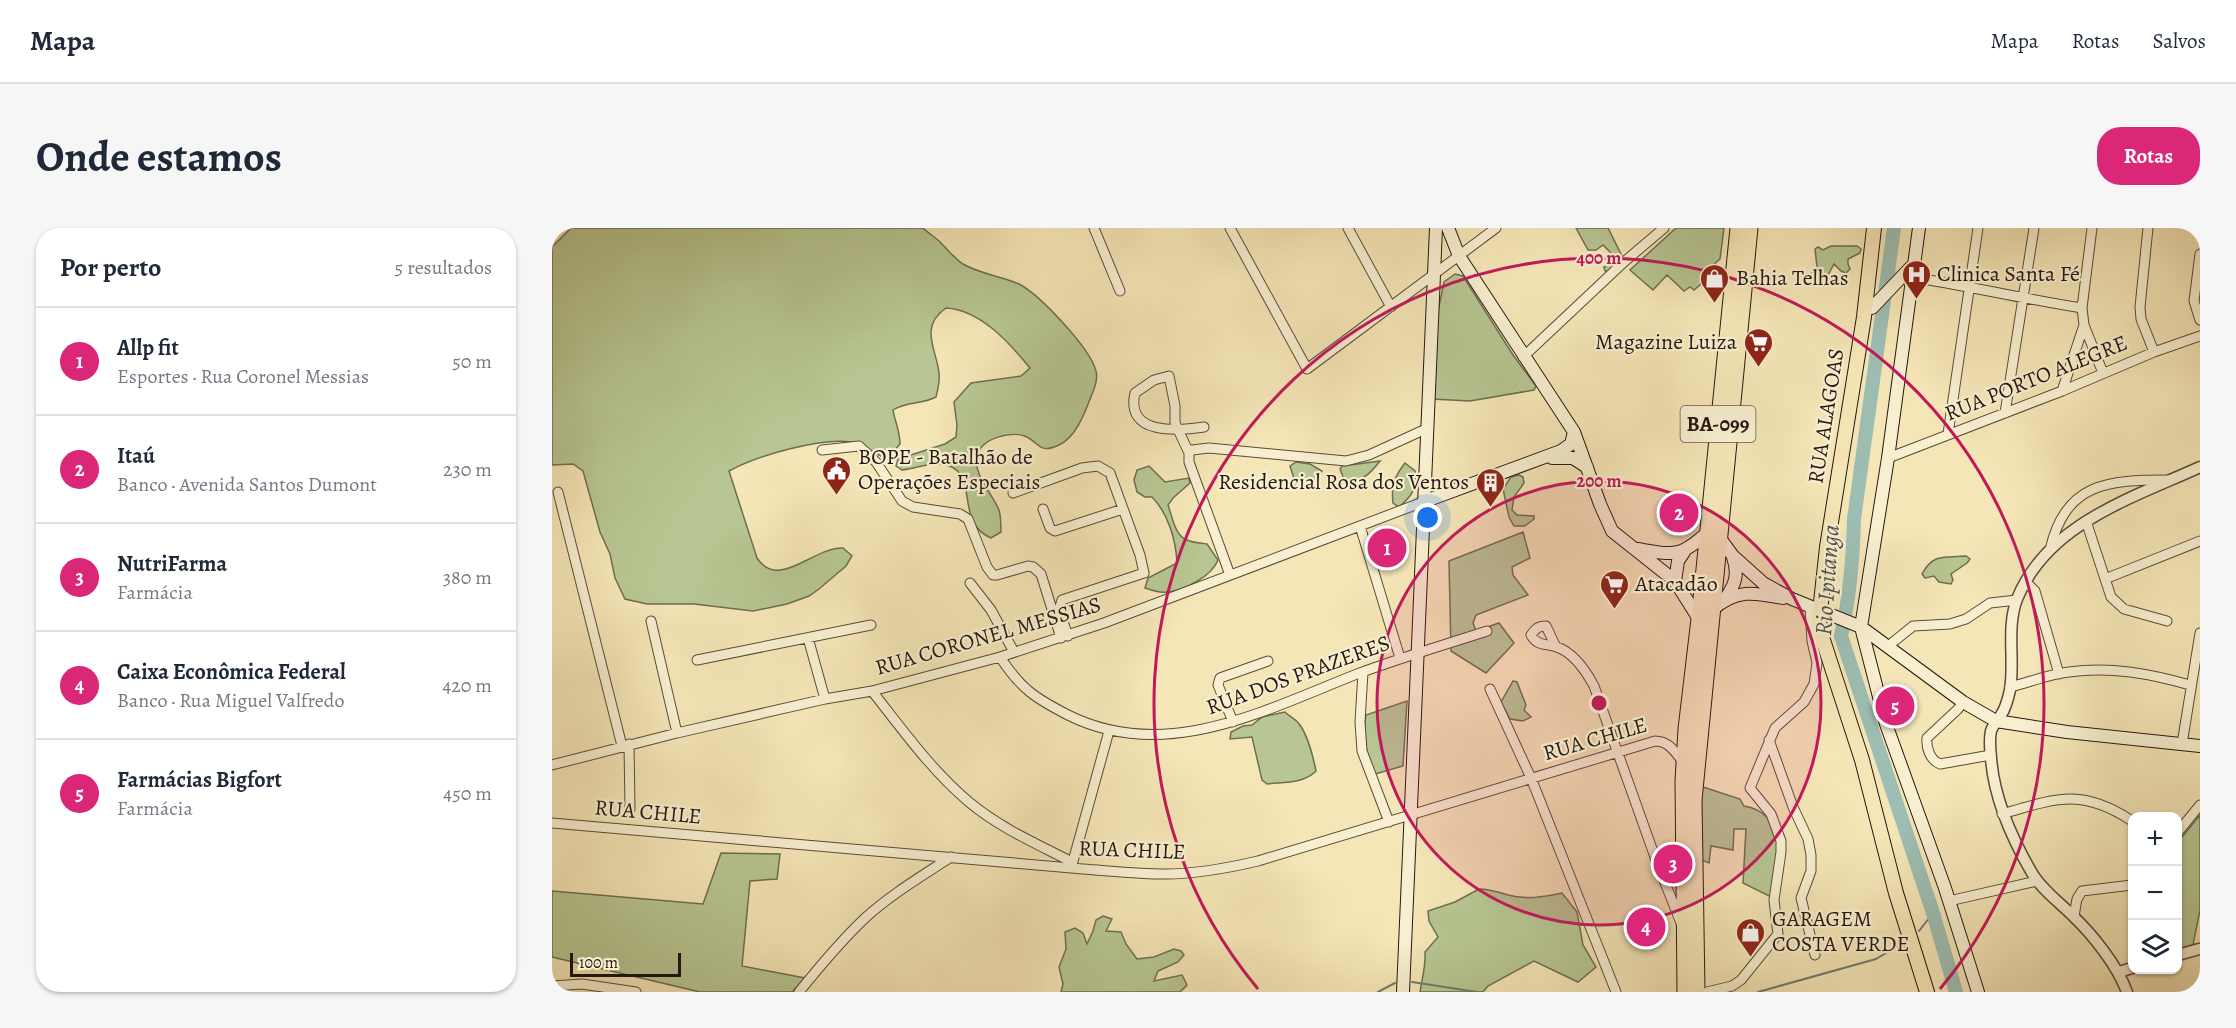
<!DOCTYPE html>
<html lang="pt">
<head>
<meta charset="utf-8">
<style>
  :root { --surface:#fff; --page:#f6f6f7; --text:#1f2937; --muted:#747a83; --line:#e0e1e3; --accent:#db2777 }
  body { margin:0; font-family:Alegreya,serif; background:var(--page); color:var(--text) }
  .controls { position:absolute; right:18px; bottom:18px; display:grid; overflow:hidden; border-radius:12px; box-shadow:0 2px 4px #0004 }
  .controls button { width:54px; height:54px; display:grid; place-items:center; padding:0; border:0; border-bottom:2px solid var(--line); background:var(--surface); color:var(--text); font:30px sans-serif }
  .scale { position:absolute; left:18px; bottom:15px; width:111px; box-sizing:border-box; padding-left:6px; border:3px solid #261711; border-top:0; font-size:16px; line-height:21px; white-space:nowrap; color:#261711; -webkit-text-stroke:4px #f8efd0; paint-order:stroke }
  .you { position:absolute; left:876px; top:290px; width:21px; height:21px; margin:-15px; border:4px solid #fff; border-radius:50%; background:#1a73e8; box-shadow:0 0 0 9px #1a73e833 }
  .badge { display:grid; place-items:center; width:39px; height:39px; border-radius:50%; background:var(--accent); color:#fff; font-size:20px; font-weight:700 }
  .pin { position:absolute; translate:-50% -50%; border:3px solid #fff; box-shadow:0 2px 6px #0006 }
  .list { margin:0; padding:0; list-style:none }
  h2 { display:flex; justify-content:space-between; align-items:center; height:78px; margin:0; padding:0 24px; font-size:26px }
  h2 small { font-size:20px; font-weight:400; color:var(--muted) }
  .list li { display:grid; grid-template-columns:39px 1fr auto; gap:18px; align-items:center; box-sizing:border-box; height:108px; padding:0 24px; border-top:2px solid var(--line) }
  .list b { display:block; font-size:22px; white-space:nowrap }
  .list p { margin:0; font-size:20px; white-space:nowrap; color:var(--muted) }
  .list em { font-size:20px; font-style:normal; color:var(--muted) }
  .icon { flex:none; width:33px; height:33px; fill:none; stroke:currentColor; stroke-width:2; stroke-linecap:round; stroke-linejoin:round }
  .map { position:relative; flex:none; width:1648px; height:764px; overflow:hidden; border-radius:24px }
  header { display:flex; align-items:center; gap:36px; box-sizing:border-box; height:84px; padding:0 30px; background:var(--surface); border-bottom:2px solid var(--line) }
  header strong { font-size:28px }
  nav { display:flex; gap:33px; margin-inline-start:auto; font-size:21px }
  .intro { display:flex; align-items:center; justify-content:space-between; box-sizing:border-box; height:144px; padding:0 36px }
  h1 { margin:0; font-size:42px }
  .button { padding:15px 27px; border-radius:24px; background:var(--accent); color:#fff; font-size:21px; font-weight:700 }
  main { display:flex; gap:36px; padding:0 36px }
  aside { flex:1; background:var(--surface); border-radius:24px; box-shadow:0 2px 4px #0004 }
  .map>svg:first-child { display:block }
  .green { fill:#b7c692; stroke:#6e6e52; stroke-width:1.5 }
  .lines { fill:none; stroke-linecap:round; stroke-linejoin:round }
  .stream { stroke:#6d7b72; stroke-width:2 }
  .river { stroke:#9dbeb3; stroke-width:14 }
  .minor-casing { stroke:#5a4b3a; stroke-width:11 }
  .tertiary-casing { stroke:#5a4b3a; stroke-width:13 }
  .secondary-casing { stroke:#261711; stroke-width:14 }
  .primary-casing { stroke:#261711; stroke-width:16 }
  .trunk-casing { stroke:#261711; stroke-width:17 }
  .minor { stroke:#f8efd0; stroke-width:9 }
  .tertiary { stroke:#f8efd0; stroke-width:10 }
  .secondary { stroke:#f8efd0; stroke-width:12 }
  .primary { stroke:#f5e6b7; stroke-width:14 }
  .trunk { stroke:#f5e6b7; stroke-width:15 }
  .ring { fill:none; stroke:#c2185b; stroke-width:3 }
  .labels { text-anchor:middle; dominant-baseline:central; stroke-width:4.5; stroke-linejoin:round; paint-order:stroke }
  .shield { fill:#f8efd0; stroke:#65584a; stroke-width:1.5 }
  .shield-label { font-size:21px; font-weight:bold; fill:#261711 }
  .poi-label { font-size:22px; fill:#261711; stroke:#f8efd0; text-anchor:start }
  .street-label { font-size:22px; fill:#261711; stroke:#f8efd0 }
  .water-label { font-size:24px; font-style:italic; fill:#50514a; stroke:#f8efd0 }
  .centre { fill:#c2185b; stroke:#f8efd0; stroke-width:3 }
  .ring-label { font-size:18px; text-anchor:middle; font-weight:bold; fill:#c2185b; stroke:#f8efd0; stroke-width:4.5; stroke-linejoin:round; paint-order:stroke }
</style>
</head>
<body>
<header>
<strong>Mapa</strong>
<nav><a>Mapa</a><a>Rotas</a><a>Salvos</a></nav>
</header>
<div class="intro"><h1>Onde estamos</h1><a class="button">Rotas</a></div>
<main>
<aside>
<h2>Por perto<small>5 resultados</small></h2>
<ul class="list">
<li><span class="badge">1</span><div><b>Allp fit</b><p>Esportes · Rua Coronel Messias</p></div><em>50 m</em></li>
<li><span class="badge">2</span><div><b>Itaú</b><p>Banco · Avenida Santos Dumont</p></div><em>230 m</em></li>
<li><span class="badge">3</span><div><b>NutriFarma</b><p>Farmácia</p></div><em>380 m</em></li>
<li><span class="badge">4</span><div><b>Caixa Econômica Federal</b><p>Banco · Rua Miguel Valfredo</p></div><em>420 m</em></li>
<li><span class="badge">5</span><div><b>Farmácias Bigfort</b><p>Farmácia</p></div><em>450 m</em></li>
</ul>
</aside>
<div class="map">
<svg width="1648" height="764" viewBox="0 0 1648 764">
  <rect width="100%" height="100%" fill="#f5e6b7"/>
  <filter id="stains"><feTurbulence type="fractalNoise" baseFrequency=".00333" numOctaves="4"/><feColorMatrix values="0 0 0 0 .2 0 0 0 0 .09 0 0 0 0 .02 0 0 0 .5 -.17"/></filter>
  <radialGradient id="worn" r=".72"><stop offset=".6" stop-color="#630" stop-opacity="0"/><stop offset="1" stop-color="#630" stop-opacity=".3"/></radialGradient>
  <path class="green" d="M19,0H371C376,5 383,9 388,14C396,22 402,30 411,36C428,46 449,48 467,56C488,67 538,120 544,143C546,149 544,155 542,161C535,178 526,209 507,217C488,226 488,216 475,209C460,202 429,210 425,228C421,247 440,265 447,282C449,289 449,297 449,304L439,310C399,293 432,239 387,236C375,235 362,241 350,242L344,238L346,231L393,216L404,209L405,197L402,174L419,155L469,148L478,140C457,114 428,82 394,80C367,99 384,120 387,145C388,154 386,161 384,169C369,177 354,173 341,182C343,194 348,203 348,216L340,225L329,228C320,223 310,216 300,214C268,209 205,228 177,243L205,330C227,363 261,319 291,320L300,328L294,338L267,361L257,368L235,376L201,383L142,376H95L73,371L63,350L58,326L48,304L31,243L21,236L0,237V19Z
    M1024,0H1056L1071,30L1056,44L1053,43L1052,39L1065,31L1051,17L1044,22H1036Z
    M1124,0H1172L1168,31L1150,47L1149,56L1142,62L1138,59L1132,63L1115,47L1101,62L1078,42Z
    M1279,18H1305L1309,21L1308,25L1296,31V36L1298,41L1294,45L1289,43L1282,36L1274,51L1260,50L1258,47L1265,39L1263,21L1266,19L1271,22Z
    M903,46L911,48L961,127L984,158L982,162L918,173L880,171L883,98L892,54Z
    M828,233C818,246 810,255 792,251L788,241L790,238Z
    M744,234L758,236L770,243C763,254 757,258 744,257L738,238Z
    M853,235L863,243C865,261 860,268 847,279L841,275C839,258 842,249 853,235Z
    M597,238L613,254L637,250L638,255L621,270L616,277C620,288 623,308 635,312C641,315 649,315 655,316L666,332C660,348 633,362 616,364C608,365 601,363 593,360L596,350L625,335C624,312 616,285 600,269H593L585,264L582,252L585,242Z
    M967,247L971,249L972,255L962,269L960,282L965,287L982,288V291L973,298H962L957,289L951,261L959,249Z
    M971,304L978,330L960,339L961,347L976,367L924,387L921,395L924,403L947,395L962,415L934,445L899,423L897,333Z
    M1414,328L1418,331L1415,335L1399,346L1401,352L1399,356L1387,354L1382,348L1373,350L1370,346C1381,325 1392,330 1414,328Z
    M961,453L965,454L974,477L972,482L979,489L971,493L958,491L949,474Z
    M855,473L851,538L823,546C814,527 810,508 814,487Z
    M733,484C738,489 745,492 748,497C757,510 761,528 764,543C751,556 732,554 715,556L710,552L700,509L678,511L679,504L691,498L700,497L710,489Z
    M1148,558L1188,571L1192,578C1238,586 1225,636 1219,669L1191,655L1194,601H1182L1181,622L1159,618L1157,635L1147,631Z
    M1648,587V682L1641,717L1626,722V614Z
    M169,625L228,626L225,651L198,653L190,738L253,750L240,764H148L0,729V663L151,676Z
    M927,661C938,661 946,664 956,667C975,672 991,669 1010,665L1025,684L1031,717L1044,739L1026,754L982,733L936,758L931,764H868C870,750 874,738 873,724L886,709L877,693L876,683L903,674Z
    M551,688L560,691L554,703L569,704L574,716L585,731L602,729L622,721L629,723L632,727L626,734L606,743L602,753L630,747L635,757L628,764H509L511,756L507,739L514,721L513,704L523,700L531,705L535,716L541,703L544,692Z"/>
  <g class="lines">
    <path class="stream" d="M1367,703L1381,685
      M860,754L925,764
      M826,764L843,755
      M1206,764L1324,731L1351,715"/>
    <path class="river" d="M1342,0L1302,291C1301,331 1298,369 1289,408L1381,685L1404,764"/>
    <defs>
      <path id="minor" d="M542,0L568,63
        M678,0L755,141L944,0
        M796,0L839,79
        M1596,0L1588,79L1589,91L1602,124
        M1648,26L1642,73L1648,92
        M1359,49C1416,58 1473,71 1530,80
        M1532,97L1551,145
        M971,129L1072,34L1112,0
        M1510,163L1532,97L1530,80L1540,0
        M1453,185L1482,0
        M1396,206L1426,0
        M270,222L307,218L324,234L350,273L361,279L408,286L416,291L435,339L441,347H445L476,338L481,339L489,346L509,410
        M637,225L623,195V178L617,148L602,152L583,165C573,207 625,203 652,199
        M1336,230L1510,163L1602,124L1648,108
        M6,264L70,518
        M461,265L530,240L546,238L558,245L588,327L592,345L510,372L507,382L516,408
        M491,281L498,300L503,303L571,281
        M1534,293L1559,369L1572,381L1615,393
        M808,298L848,430
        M1498,322C1513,254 1557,252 1616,252
        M678,347L637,234V225L640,222L657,220L794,233L817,227L876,200
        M1553,351L1648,313
        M1474,354L1483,363L1507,446
        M418,355L439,382L462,424
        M99,393L125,505
        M256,410L273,471
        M1004,419L994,398C986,398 983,401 979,407C986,419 994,415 1005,419C1022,425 1034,443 1042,458L1104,632L1129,695
        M1335,419L1361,398L1398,396L1414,391L1438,375L1465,372
        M448,429C469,461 483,470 516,487C614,536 713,482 805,446C848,430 892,417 935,403
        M145,432L319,397
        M811,444L808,494L810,523L837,594
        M1458,459C1478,454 1498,446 1517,444C1559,438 1599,446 1638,457
        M938,461L979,550L1064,764
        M320,463C350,501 379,542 417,574C448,600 485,616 520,634
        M1411,474L1406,481L1375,510C1374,520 1378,532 1388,536L1439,527
        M681,494L666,457L668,450L716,433
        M1217,512L1241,579L1256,611L1259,627V643L1249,670L1263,727
        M77,516L78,581
        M1630,516L1648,405
        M0,537L125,505L273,471L320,463L448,429L552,395L871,274
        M1450,586C1505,570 1530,560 1580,593
        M0,595L531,641C559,643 587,646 614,646C646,646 676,640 706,633L1103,513C1117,513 1123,524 1131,534
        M1626,604L1648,577
        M520,637L557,503
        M1397,673L1485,653
        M1522,688L1525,671L1530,663L1580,657
        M0,758L30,756L84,764
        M247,764C268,738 288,714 312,691C338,667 370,648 399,629
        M1155,764L1180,758L1189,752L1226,706L1222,672L1229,624V613L1219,586L1198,560L1223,500L1252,474L1262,456L1265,435L1260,413L1258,379"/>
      <path id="tertiary" d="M1626,727L1647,721
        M1567,744L1580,740
        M1575,764C1565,737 1541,707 1520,687C1506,673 1490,662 1480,645C1459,609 1442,571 1439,530C1438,521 1437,512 1439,503C1441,497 1445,493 1449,487C1454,480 1456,471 1458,462C1463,433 1454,400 1465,371C1495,296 1580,270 1648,239"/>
      <path id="secondary" d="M896,0L907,28L1022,204L1048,276L1060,303L1123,353L1147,391
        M1367,0L1336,230L1309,399L1334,496L1393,660L1426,764
        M1320,80L1360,38
        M1000,230H1021L1035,239
        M871,274L1009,223L1019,216L1022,204
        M1167,309L1181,328L1211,355L1240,371L1309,399L1411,474L1444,493L1515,504L1648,518
        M1086,321C1122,327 1128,330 1156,304
        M1123,353L1126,333L1132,324
        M1173,371C1183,357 1187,347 1181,329
        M1160,382C1184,361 1201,364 1231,370
        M851,764L884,0"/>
      <path id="primary" d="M1322,0L1312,89L1275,319L1267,393L1270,409L1310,532L1344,665L1375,764"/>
      <path id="trunk" d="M1133,764L1131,553L1134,501L1147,391L1186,0
        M1145,764L1142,572L1198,0"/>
    </defs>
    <use href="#minor" class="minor-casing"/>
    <use href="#tertiary" class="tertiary-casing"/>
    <use href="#secondary" class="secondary-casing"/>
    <use href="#primary" class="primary-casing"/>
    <use href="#trunk" class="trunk-casing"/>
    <use href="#minor" class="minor"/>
    <use href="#tertiary" class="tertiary"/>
    <use href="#secondary" class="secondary"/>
    <use href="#primary" class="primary"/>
    <use href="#trunk" class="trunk"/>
  </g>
  <circle cx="1047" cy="475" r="222" fill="#c2185b" fill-opacity=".12"/>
  <g class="ring">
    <circle cx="1047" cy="475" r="222"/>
    <path d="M706 761A445 445 0 1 1 1388 761"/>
  </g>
  <defs>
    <symbol id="hospital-pin" viewBox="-11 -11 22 30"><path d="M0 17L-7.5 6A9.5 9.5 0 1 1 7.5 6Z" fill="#8f2418" stroke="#f8efd0"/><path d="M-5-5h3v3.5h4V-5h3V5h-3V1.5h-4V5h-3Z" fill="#fff"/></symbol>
    <symbol id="shop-pin" viewBox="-11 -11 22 30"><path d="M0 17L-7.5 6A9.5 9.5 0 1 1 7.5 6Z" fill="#8f2418" stroke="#f8efd0"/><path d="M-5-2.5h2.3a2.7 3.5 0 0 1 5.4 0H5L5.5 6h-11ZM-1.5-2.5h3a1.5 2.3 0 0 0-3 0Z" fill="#fff"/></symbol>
    <symbol id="supermarket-pin" viewBox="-11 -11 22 30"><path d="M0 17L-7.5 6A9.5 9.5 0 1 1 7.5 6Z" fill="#8f2418" stroke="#f8efd0"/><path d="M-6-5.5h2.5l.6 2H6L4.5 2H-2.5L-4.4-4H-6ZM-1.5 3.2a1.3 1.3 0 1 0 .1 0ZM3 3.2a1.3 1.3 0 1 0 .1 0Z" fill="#fff"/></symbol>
    <symbol id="civic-pin" viewBox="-11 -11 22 30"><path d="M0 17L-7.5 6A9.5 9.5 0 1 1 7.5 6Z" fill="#8f2418" stroke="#f8efd0"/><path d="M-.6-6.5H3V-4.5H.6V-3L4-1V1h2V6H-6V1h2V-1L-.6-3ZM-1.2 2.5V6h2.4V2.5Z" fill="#fff"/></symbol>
    <symbol id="building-pin" viewBox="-11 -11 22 30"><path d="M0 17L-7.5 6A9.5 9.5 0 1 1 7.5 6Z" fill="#8f2418" stroke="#f8efd0"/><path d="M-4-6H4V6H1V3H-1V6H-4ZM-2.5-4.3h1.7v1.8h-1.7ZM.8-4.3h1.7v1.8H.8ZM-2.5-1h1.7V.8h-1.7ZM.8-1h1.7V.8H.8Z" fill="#fff"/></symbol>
  </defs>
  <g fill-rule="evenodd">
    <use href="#hospital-pin" x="1348" y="30" width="33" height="45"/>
    <use href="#shop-pin" x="1146" y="34" width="33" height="45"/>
    <use href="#supermarket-pin" x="1190" y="98" width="33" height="45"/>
    <use href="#civic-pin" x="268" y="226" width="33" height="45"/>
    <use href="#building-pin" x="922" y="238" width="33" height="45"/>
    <use href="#supermarket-pin" x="1046" y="340" width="33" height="45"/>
    <use href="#shop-pin" x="1182" y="688" width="33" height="45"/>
  </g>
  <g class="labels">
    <rect class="shield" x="1128.5" y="178" width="75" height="36" rx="4.5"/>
    <g class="shield-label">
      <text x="1166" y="196">BA-099</text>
    </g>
    <g class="poi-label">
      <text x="1385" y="46">Clinica Santa Fé</text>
      <text x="1184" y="50">Bahia Telhas</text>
      <text x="1185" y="114" text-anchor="end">Magazine Luiza</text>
      <text x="306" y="229">BOPE - Batalhão de<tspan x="306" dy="25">Operações Especiais</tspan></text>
      <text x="917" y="254" text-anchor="end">Residencial Rosa dos Ventos</text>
      <text x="1083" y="356">Atacadão</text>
      <text x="1220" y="691">GARAGEM<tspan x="1220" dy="25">COSTA VERDE</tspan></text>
    </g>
    <g class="street-label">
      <text transform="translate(1484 150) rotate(-22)">RUA PORTO ALEGRE</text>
      <text transform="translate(1274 188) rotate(-81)">RUA ALAGOAS</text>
      <text transform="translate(436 408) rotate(-16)">RUA CORONEL MESSIAS</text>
      <text transform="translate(746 447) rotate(-20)">RUA DOS PRAZERES</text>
      <text transform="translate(1043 511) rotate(-16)">RUA CHILE</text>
      <text transform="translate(96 584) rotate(5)">RUA CHILE</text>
      <text transform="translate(580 622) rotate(2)">RUA CHILE</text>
    </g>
    <g class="water-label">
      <text transform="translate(1275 352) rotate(-86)">Rio Ipitanga</text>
    </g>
  </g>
  <circle cx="1047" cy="475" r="9" class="centre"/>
  <g class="ring-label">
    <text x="1047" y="36">400 m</text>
    <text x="1047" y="259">200 m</text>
  </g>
  <rect width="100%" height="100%" filter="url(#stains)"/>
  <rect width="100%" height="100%" fill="url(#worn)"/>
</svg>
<div class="controls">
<button>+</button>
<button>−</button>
<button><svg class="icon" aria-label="layers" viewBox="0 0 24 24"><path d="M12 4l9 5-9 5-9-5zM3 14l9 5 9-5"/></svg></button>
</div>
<div class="scale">100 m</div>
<div class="you"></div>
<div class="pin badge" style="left:835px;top:320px">1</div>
<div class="pin badge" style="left:1127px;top:285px">2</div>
<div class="pin badge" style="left:1121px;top:636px">3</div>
<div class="pin badge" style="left:1094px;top:699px">4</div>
<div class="pin badge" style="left:1343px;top:478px">5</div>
</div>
</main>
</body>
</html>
